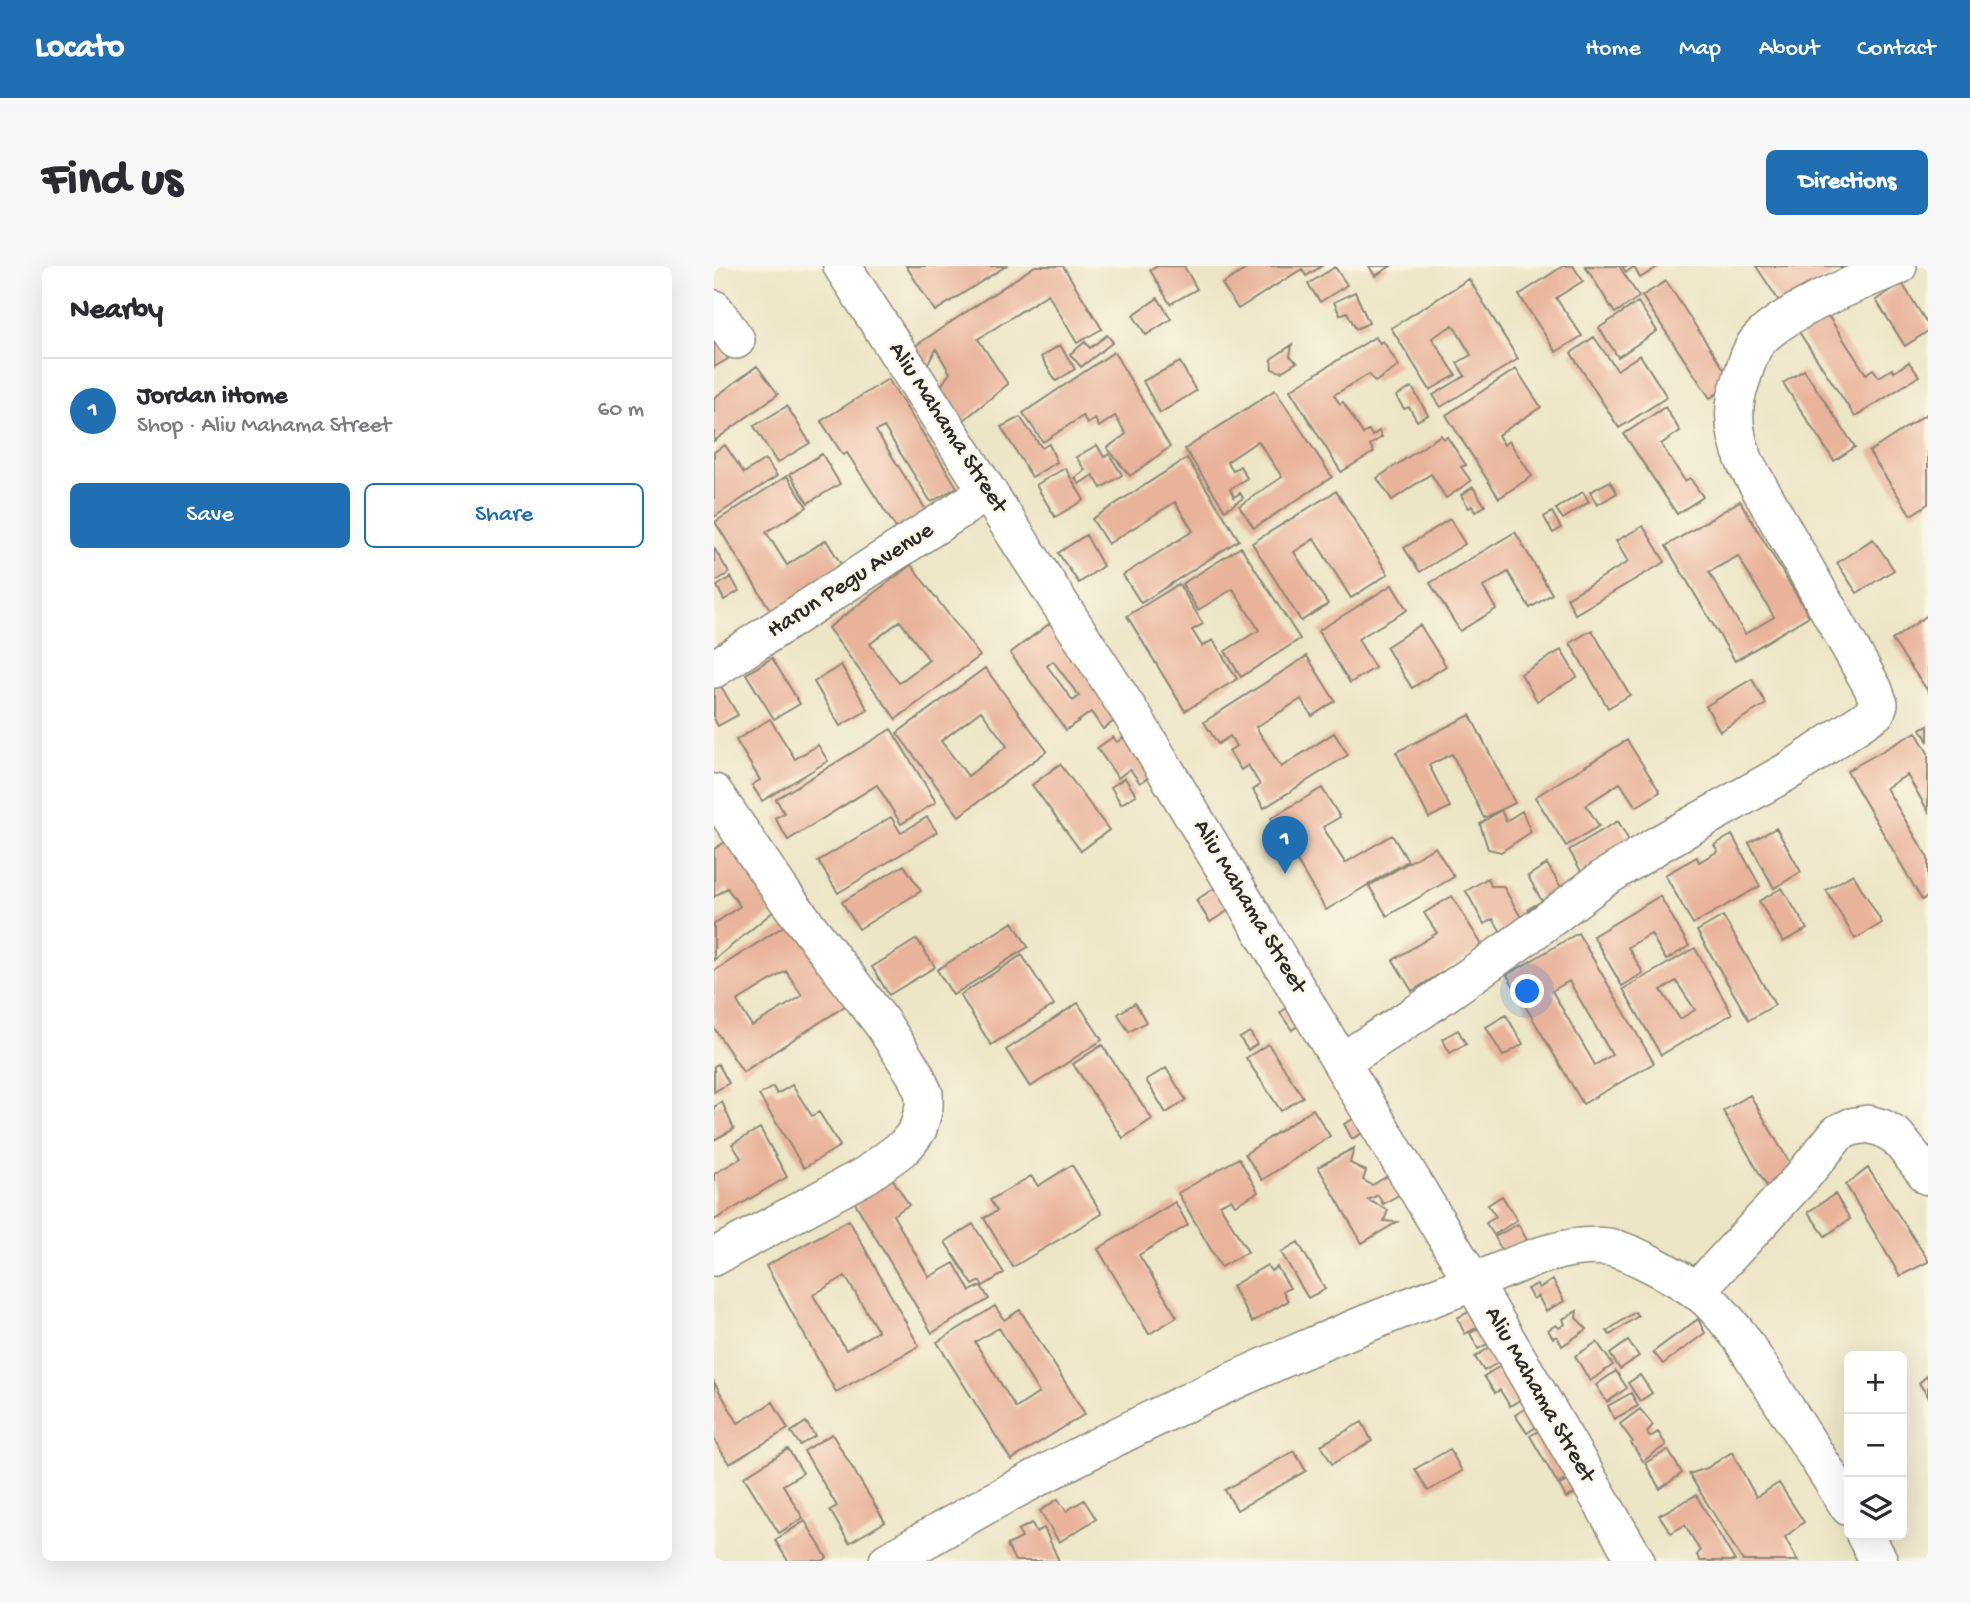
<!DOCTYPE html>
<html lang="en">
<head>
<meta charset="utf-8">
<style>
  :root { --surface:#fff; --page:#f7f7f7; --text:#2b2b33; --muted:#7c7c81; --line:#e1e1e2; --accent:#1f6fb2 }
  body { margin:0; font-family:"Gochi Hand",sans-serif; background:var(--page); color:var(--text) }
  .controls { position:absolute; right:21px; bottom:21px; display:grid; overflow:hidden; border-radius:10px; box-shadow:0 7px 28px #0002 }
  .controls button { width:63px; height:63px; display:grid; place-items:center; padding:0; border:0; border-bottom:2px solid var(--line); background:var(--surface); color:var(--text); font:35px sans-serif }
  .you { position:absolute; left:814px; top:726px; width:24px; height:24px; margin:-18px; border:5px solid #fff; border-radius:50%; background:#1a73e8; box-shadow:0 0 0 10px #1a73e833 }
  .badge { display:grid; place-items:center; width:46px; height:46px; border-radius:50%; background:var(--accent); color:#fff; font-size:23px; font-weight:700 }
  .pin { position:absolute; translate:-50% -58px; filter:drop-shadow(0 2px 4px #0008) }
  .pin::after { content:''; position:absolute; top:37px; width:24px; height:21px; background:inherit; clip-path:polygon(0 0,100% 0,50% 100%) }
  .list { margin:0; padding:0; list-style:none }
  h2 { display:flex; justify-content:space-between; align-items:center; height:91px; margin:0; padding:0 28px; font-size:30px }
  h2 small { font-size:23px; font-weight:400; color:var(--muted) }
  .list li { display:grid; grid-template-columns:46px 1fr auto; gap:21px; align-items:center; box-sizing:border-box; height:105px; padding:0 28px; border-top:2px solid var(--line) }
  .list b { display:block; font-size:26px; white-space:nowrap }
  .list p { margin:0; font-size:23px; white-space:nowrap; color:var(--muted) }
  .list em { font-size:23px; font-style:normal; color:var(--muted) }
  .actions { display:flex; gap:14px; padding:21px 28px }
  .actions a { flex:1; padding:16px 0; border:2px solid var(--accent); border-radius:10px; text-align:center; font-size:24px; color:var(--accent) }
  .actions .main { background:var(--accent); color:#fff }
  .icon { flex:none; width:38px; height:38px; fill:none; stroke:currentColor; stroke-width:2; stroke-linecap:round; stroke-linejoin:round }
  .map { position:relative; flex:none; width:1214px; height:1295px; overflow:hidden; border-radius:10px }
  header { display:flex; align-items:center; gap:42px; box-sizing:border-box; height:98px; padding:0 35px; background:var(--accent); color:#fff }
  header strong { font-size:33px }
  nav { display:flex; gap:38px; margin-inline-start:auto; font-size:24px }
  .intro { display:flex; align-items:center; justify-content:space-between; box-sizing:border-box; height:168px; padding:0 42px }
  h1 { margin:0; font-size:49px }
  .button { padding:18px 32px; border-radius:10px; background:var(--accent); color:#fff; font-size:24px; font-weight:700 }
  main { display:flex; gap:42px; padding:0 42px }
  aside { flex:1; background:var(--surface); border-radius:10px; box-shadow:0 7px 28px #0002 }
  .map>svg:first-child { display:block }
  .building { fill:#e9b29a; fill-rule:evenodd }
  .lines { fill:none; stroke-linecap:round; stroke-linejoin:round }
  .minor-casing { stroke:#8c8878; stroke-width:40 }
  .minor { stroke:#fff; stroke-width:37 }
  .labels { text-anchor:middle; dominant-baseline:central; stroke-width:5; stroke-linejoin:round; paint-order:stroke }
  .street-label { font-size:24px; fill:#2b2b2b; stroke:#fcf5e5 }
</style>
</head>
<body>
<header>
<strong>Locato</strong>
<nav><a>Home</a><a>Map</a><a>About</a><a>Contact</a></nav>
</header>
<div class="intro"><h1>Find us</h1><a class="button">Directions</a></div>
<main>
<aside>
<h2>Nearby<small></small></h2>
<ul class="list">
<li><span class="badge">1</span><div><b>Jordan iHome</b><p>Shop · Aliu Mahama Street</p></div><em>60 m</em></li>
</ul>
<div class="actions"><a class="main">Save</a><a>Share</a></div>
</aside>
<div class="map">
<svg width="1214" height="1295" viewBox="0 0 1214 1295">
  <rect width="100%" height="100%" fill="#fcf5e5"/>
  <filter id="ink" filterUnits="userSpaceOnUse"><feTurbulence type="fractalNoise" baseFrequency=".0143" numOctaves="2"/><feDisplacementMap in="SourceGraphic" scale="14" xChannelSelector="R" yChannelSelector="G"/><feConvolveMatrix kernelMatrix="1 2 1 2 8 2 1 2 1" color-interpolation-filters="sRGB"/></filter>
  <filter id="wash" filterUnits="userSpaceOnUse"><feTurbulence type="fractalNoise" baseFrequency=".00686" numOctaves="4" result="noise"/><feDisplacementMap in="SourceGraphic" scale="28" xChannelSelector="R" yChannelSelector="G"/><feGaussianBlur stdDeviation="1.57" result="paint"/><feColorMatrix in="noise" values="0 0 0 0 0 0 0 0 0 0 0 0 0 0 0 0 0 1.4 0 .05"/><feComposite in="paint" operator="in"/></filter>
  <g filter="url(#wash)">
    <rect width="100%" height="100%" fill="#ece5c6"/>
    <g id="blocks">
      <path class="building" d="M192,0H292L221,45Z
        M321,0H349L388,63L363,77L334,28L264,73L294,118L245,158L224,124L236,107L222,83L211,103L198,82Z
        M444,0H470L483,23L456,38L436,4Z
        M537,0H608L592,10L588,3L524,43L508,18Z
        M655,0H677L661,10Z
        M849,0H859L869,15L842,32L868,70L842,86L805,29Z
        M871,0H905L925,31L901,47Z
        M908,0H945L926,12L920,1L912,6Z
        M1042,0H1127L1128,2L1069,41Z
        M621,1L633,19L606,36L594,18Z
        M755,13L804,93L727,141L719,129L751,110L743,97L757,89L739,59L718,72L742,109L716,124L677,62Z
        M952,15L1019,117L996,132L928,30Z
        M1188,17L1214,59V65L1191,80L1162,34Z
        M641,26L655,57L642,63L633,46L626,49L620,36Z
        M444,32L457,53L432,69L419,49Z
        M924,36L943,65L904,91L885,62Z
        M1111,45L1152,108L1159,103L1165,111L1178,103L1180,106L1195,96L1205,110L1141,151L1083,63Z
        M393,69L399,76L367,101L356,88L371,76L376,82Z
        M0,71L14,93L0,101Z
        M661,71L666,77L669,75L685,100L661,116L655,108L620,129L626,138L629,136L649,168L655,164L658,170L665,165L668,171L656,179L660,186L627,206L576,124Z
        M880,71L903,104L926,89L953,131L905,162L857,87Z
        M346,79L361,103L342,115L327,91Z
        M578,79L576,90L583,96L567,106L558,103L557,93Z
        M400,86L456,181L416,210L393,182L412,168L401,150L385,161L381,153L373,158L369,150L329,176L309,147Z
        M466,96L482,125L446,147L429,115Z
        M43,100L64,128L0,175V132Z
        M802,103L827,141L784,169L790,179L795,175L818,210L785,232L732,149Z
        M1090,104L1141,181L1120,195L1069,117Z
        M174,113L243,221L217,236L170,161L162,165L214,247L184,265L133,187L129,189L107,155Z
        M698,121L714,149L703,155L695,141L690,143L682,130Z
        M561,124L618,211L540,262L525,240L568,211L544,175L513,196L519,205L526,200L533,212L516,223L520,231L526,227L529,232L511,244L471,183Z
        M73,140L96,177L63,197L40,160Z
        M951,141L966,165L947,178L971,215L976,212L989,231L963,248L910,168Z
        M1214,147V238L1197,249L1155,186Z
        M306,151L328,182L335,178L343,196L318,211L287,161Z
        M727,169L730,173L733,171L752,199L747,201L757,215L732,232L717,208L678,234L663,212Z
        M11,179L30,207L51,193L63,210L0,251V186Z
        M383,179L390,191L395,188L408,209L387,222L379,209L365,218L361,212L371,204L362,191Z
        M108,188L126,218L94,237L76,208Z
        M473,192L525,274L427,337L409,309L479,265L461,236L394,278L378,253Z
        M351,202L370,234L341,251L322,219Z
        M73,210L93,241L52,266L73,299L112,274L135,311L64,356L1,256Z
        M896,215L903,227L883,239L876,226Z
        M759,221L771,240L761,246L758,240L755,242L747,229Z
        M622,225L674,308L637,332L600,273L580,286L614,338L587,355L538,277Z
        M869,226L875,236L849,253L842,243Z
        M1026,235L1095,350L1021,395L952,280ZM1024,290L1060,351L1031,368L995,306Z
        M838,246L847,262L839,267L830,251Z
        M736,253L751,278L706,306L690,282Z
        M929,260L951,296L861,348L853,332L914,296L902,275Z
        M801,266L838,328L816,342L794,306L769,321L782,343L746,365L716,317Z
        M372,269L389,300L365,317L344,287Z
        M1159,273L1180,304L1143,327L1123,297Z
        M527,281L586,373L527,411L511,385L545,364L519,323L484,344L468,318Z
        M0,282L15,307L0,316Z
        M197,299L266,390L182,453L114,362ZM186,355L215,394L185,417L156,378Z
        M17,311L25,325L10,334L3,320Z
        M465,318L489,358L478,364L488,380L499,374L523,413L471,445L413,350Z
        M678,319L693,344L644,373L661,402L636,417L604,365Z
        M1214,349V425L1178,374Z
        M346,350L415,444L389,463L377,446L352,464L296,387ZM339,395L365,430L359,435L333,400Z
        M706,359L732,400L698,422L672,381Z
        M878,364L916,429L894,442L856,377Z
        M847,384L863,411L823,435L807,408Z
        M593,390L621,435L598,450L587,433L542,461L567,501L620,467L634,489L550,542L539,524L546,519L534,499L527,504L515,485L522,480L516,470L504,478L490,456Z
        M58,392L86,438L60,453L32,408Z
        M127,399L154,444L126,460L100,416Z
        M271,402L333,485L245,550L183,467ZM267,445L293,480L254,510L227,475Z
        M1038,413L1052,438L1006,465L992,440Z
        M5,417L24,449L4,460L0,453V420Z
        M756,449L801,537L770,552L738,488L715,499L736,541L715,552L682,486Z
        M56,453L81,493L104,479L114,495L48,535L38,519L46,514L22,474Z
        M1214,459V476L1207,463Z
        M177,463L222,536L187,558L163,519L74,574L61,552L70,547L62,533Z
        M418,466L445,504L426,517L416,503L404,512L383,482L399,471L403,476Z
        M1202,466L1214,487V545L1193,509L1172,522L1214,592V631L1208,634L1133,505Z
        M913,474L946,526L922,541L906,517L872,539L885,560L852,580L821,531Z
        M346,498L395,564L367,585L318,519Z
        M411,512L422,529L407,538L397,521Z
        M608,522L626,551L609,561L631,597L678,569L694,595L612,644L557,552Z
        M787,544L792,555L808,545L817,566L787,586L774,583L766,558Z
        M177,551L187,567L213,551L223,566L124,627L104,595Z
        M904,555L924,591L875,619L855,584Z
        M1062,562L1087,606L1060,622L1035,577Z
        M26,567L72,635L0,694V658L26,640L13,622L0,631V583Z
        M1018,569L1046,620L979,658L951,609L983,591L985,596L1004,585L1000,579Z
        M721,581L740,611L673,650L655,620Z
        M833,598L847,621L852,617L862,635L823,658L814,643L828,635L814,610Z
        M190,599L207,625L145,663L128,636Z
        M1139,608L1168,657L1141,673L1112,624Z
        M774,612L777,620H789L813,662L792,674L779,653L770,658L752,625Z
        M512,615L526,637L496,656L482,634Z
        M1068,622L1093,663L1069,676L1045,635Z
        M738,630L769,681L698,725L679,694L723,667L710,647Z
        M946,630L975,680L952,694L937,668L914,681L929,707L908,720L879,670Z
        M1009,650L1061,739L1035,754L983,665Z
        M84,651L139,735L29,806L0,762V705ZM72,705L88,730L38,760L23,735Z
        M299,656L314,681L239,729L223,704Z
        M864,667L940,797L869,838L793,709ZM855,715L898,789L881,799L838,725Z
        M203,673L221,701L175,729L158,701Z
        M981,682L1018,748L947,789L909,723ZM962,715L981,744L966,753L947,724Z
        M308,689L340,739L277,779L246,729Z
        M586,732L598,749L578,764L566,747Z
        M364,737L388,774L316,821L292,784Z
        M421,737L432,756L415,766L404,748Z
        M792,749L809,778L789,790L772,761Z
        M744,764L752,778L736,787L728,773Z
        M536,766L543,778L534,784L526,772Z
        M554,778L589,831L567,845L532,792Z
        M388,779L438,853L409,872L359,798Z
        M4,798L15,817L0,826V800Z
        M452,802L472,834L452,847L432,814Z
        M78,819L98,850L105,846L126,880L90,902L45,829L59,821L63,828Z
        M1036,829L1085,913L1058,929L1009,845Z
        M8,836L20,863L0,874V841Z
        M599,843L616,870L548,914L531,888Z
        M652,846L660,861L638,873L630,858Z
        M46,862L73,911L0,954V908L27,892L18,878Z
        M640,882L636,897L652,905L649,914L658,919L677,908L688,927L669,938L664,929L654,934L674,944L670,955L683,956L648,977L604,901Z
        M525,892L544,926L521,939L517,933L506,939L534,986L507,1001L464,927Z
        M358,899L388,948L299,1001L270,952L283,945L276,934L317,910L324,920Z
        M1154,902L1214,994V996L1186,1010L1132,919Z
        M178,912L195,939L179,949L215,1011L240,997L256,1025L267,1020L275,1033L218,1067L140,935Z
        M1121,928L1136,953L1111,970L1094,946Z
        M788,930L803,954L780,969L772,957L782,951L774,939Z
        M461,936L474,959L425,989L463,1051L435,1068L384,983Z
        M135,954L205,1080L122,1126L52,1000ZM131,1010L164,1065L132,1084L99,1029Z
        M259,958L290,1007L269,1020L266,1015L259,1019L231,976Z
        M804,958L813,974L789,987L781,971Z
        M584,976L611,1023L594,1032L567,986Z
        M553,999L557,1005L563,1001L576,1022L569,1025L574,1035L538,1056L518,1020Z
        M839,1014L850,1035L832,1045L824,1030L819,1033L813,1023L823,1018L825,1022Z
        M281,1040L290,1054L306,1044L371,1148L297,1194L223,1076ZM285,1062L325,1127L302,1142L261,1076Z
        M764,1041L772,1057L751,1068L743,1052Z
        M863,1045L862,1052L873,1063L848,1080L843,1070L839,1072L834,1064L842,1059L845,1062L851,1058L849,1053Z
        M921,1046L924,1050L896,1069L893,1065Z
        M984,1053L991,1067L949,1098L939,1086Z
        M778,1055L787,1071L764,1083L756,1067Z
        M785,1075L795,1090L770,1105L761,1091Z
        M914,1075L925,1090L906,1103L896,1088Z
        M883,1076L899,1099L876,1115L861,1090Z
        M793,1096L818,1126L796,1140L786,1124L781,1127L770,1110Z
        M902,1105L913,1122L893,1136L882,1119Z
        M926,1109L938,1127L926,1135L914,1117Z
        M1214,1109V1130L1205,1117Z
        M0,1116L24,1157L59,1136L74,1163L15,1198L0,1173Z
        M917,1127L924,1140L900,1153L894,1140Z
        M826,1133L837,1151L813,1167L801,1149Z
        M926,1143L939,1159L933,1166L936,1171L944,1166L952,1179L929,1195L917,1177L919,1176L906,1158Z
        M92,1156L101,1170L86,1179L77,1166Z
        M648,1156L658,1175L618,1198L607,1179Z
        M836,1158L865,1205L844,1218L816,1170Z
        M118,1168L171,1256L135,1277L116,1244L123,1240L90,1185Z
        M74,1183L89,1207L69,1219L89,1252L65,1267L30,1211Z
        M736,1183L748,1205L714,1225L701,1203Z
        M954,1184L968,1207L946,1223L931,1197Z
        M580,1185L592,1205L523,1244L511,1224Z
        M1018,1186L1042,1231L1065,1217L1090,1256L1071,1271L1084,1295H1029L975,1208L993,1202Z
        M863,1210L870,1223L852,1232L845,1219Z
        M982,1229L1021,1295H986L983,1289L986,1285L971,1259L957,1267L945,1249Z
        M344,1233L352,1245L370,1234L382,1253L345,1276L326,1245Z
        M91,1255L113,1292L108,1295H74L61,1274Z
        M318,1257L322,1266L330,1262L345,1295H301L293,1279L308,1272L304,1264Z"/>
    </g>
  </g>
  <g filter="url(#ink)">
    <use href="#blocks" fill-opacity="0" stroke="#8c8878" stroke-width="2"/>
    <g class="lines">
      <defs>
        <path id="minor" d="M128,0L423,457L759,1016L922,1295
          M0,43L22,74
          M0,403L273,226
          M0,527L69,628L168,757L201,808L210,828V841L204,863L197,873L190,881L152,909L0,991
          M627,796L708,744L813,670L889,613L945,578L1078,503L1162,446L1165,438L1159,422L1032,198C1020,171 1016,143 1027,115C1031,103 1035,86 1043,76C1068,45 1146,16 1184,0
          M982,1025L1088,911L1124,867L1137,861L1154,858L1168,862L1182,870L1214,910
          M1151,1269L1165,1295
          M174,1295C212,1274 250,1251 289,1230C437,1150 589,1079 747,1021C793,1004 842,975 894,981C918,985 973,1016 992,1032C1005,1044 1016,1058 1027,1072L1135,1241"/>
      </defs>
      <use href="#minor" class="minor-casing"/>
      <use href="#minor" class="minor"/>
    </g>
  </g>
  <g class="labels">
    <g class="street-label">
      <text transform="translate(233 162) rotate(57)">Aliu Mahama Street</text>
      <text transform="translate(137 315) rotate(-33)">Harun Pegu Avenue</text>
      <text transform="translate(535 641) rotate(59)">Aliu Mahama Street</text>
      <text transform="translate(825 1129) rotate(60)">Aliu Mahama Street</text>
    </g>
  </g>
</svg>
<div class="controls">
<button>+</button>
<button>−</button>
<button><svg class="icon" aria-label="layers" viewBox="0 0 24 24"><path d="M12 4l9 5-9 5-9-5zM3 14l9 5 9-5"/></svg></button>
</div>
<div class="you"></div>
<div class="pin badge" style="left:571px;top:608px">1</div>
</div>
</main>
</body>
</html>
